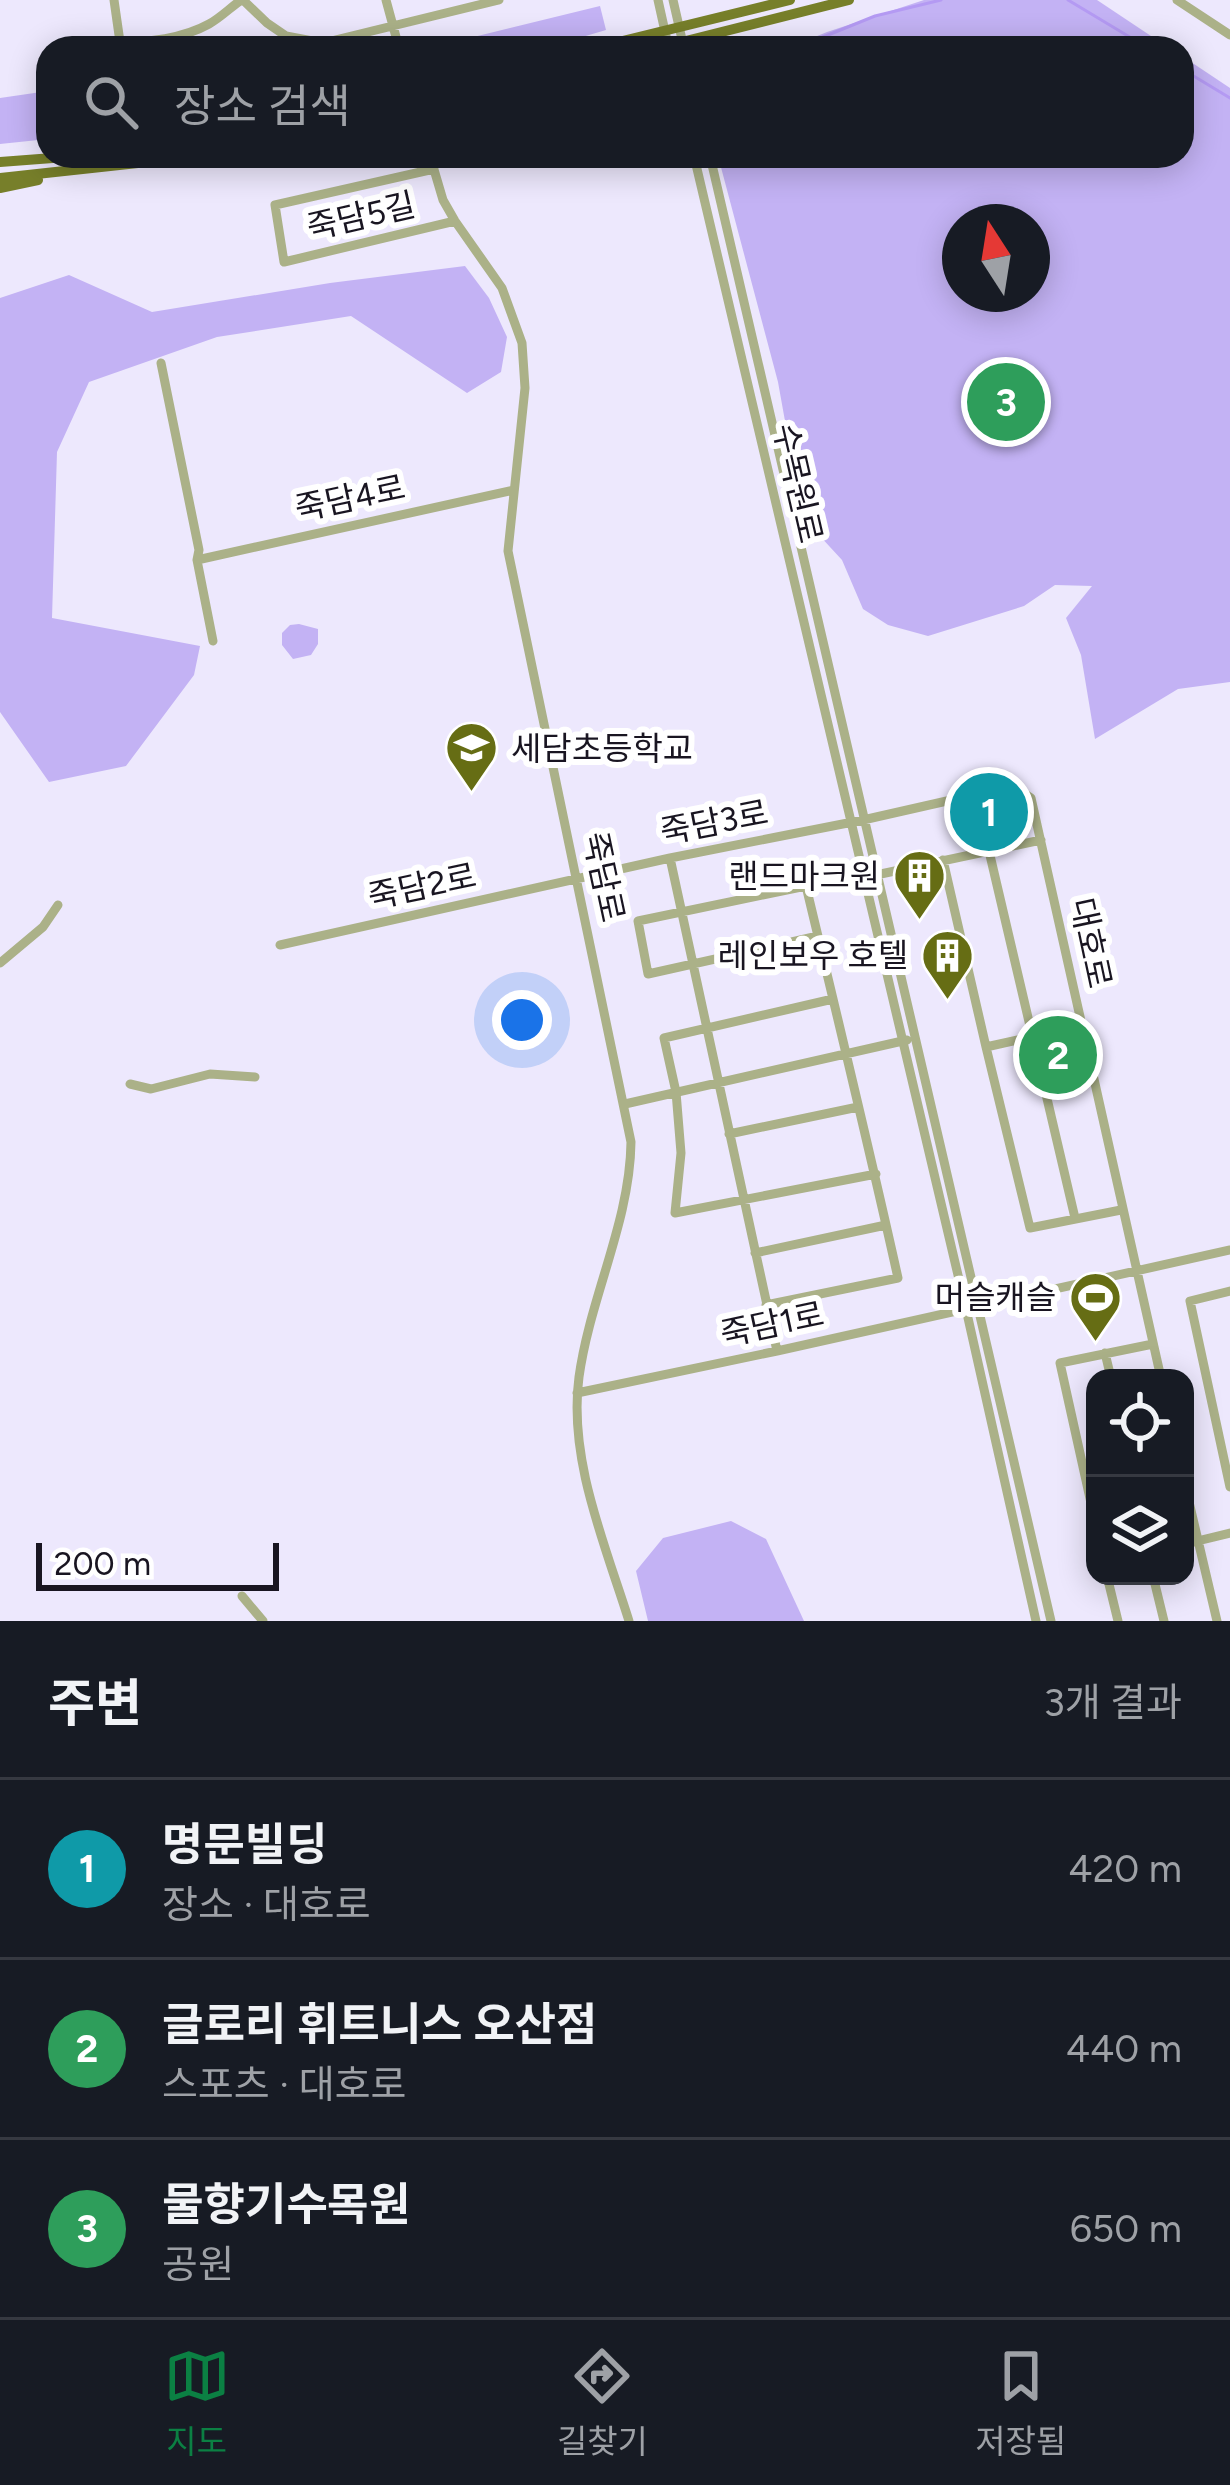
<!DOCTYPE html>
<html lang="ko">
<head>
<meta charset="utf-8">
<style>
  :root { --surface:#171b24; --page:#242831; --text:#f1f3f6; --muted:#9ea1a6; --line:#363941; --accent:#0b8043 }
  body { margin:0; font-family:Figtree,"Noto Sans KR",sans-serif; background:var(--page); color:var(--text) }
  .controls { position:absolute; right:36px; bottom:36px; display:grid; overflow:hidden; border-radius:24px; box-shadow:0 6px 30px #0003 }
  .controls button { width:108px; height:108px; display:grid; place-items:center; padding:0; border:0; border-bottom:3px solid var(--line); background:var(--surface); color:var(--text); font:60px sans-serif }
  .compass { position:absolute; left:942px; top:204px; width:108px; height:108px; border-radius:50%; background:var(--surface); box-shadow:0 6px 30px #0003; rotate:348deg }
  .scale { position:absolute; left:36px; bottom:30px; width:243px; box-sizing:border-box; padding-left:12px; border:6px solid #191521; border-top:0; font-size:33px; line-height:42px; white-space:nowrap; color:#191521; -webkit-text-stroke:9px #fff; paint-order:stroke }
  .you { position:absolute; left:522px; top:1020px; width:42px; height:42px; margin:-30px; border:9px solid #fff; border-radius:50%; background:#1a73e8; box-shadow:0 0 0 18px #1a73e833 }
  .badge { display:grid; place-items:center; width:78px; height:78px; border-radius:50%; background:var(--accent); color:#fff; font-size:39px; font-weight:700 }
  .pin { position:absolute; translate:-50% -50%; border:6px solid #fff; box-shadow:0 3px 12px #0006 }
  .list { margin:0; padding:0; list-style:none }
  h2 { display:flex; justify-content:space-between; align-items:center; height:156px; margin:0; padding:0 48px; font-size:51px }
  h2 small { font-size:39px; font-weight:400; color:var(--muted) }
  .list li { display:grid; grid-template-columns:78px 1fr auto; gap:36px; align-items:center; box-sizing:border-box; height:180px; padding:0 48px; border-top:3px solid var(--line) }
  .list b { display:block; font-size:45px; white-space:nowrap }
  .list p { margin:0; font-size:39px; white-space:nowrap; color:var(--muted) }
  .list em { font-size:39px; font-style:normal; color:var(--muted) }
  .icon { flex:none; width:66px; height:66px; fill:none; stroke:currentColor; stroke-width:2; stroke-linecap:round; stroke-linejoin:round }
  .map { position:relative; flex:none; width:1230px; height:1621px; overflow:hidden }
  .search { position:absolute; background:var(--surface); box-shadow:0 6px 30px #0003; left:36px; right:36px; top:36px; height:132px; display:flex; align-items:center; gap:30px; box-sizing:border-box; padding:0 42px; border-radius:36px; color:var(--muted); font-size:45px }
  .sheet { height:696px; background:var(--surface) }
  nav { display:flex; justify-content:space-around; align-items:center; box-sizing:border-box; height:168px; border-top:3px solid var(--line); background:var(--surface); font-size:33px; color:var(--muted) }
  nav a { display:grid; justify-items:center; gap:6px }
  nav .on { color:var(--accent) }
  .map>svg:first-child { display:block }
  .green { fill:#c3b2f4; fill-rule:evenodd }
  .lines { fill:none; stroke-linecap:round; stroke-linejoin:round }
  .stream { stroke:#b49af3; stroke-width:3 }
  .minor { stroke:#abb188; stroke-width:9 }
  .major { stroke:#777f2a; stroke-width:10 }
  .labels { text-anchor:middle; dominant-baseline:central; stroke-width:12; stroke-linejoin:round; paint-order:stroke }
  .street-label { font-size:33px; fill:#191521; stroke:#fff }
  .poi-label { font-size:33px; fill:#191521; stroke:#fff; text-anchor:end }
</style>
</head>
<body>
<div class="map">
<svg width="1230" height="1621" viewBox="0 0 1230 1621">
  <rect width="100%" height="100%" fill="#ede8fd"/>
  <path class="green" d="M924,0H1097L1169,48H788L827,32Z
    M600,6L606,30L545,48H429Z
    M1182,56L1230,88V682L1178,689L1095,739L1081,655L1066,618L1092,586L1055,585L1024,606L928,636L888,625L863,609L842,560L818,534L785,421L778,382L718,156H1182ZM960,222H1032V294H960Z
    M48,91V139L0,144V98Z
    M465,266L489,298L507,337L501,372L467,393L351,316L217,337L89,382L57,452L52,618L200,646L194,675L126,766L49,782L0,712V298L69,275L152,312L330,283Z
    M299,624L318,629V644L311,655L293,659L282,645V633L290,625Z
    M731,1521L766,1539L804,1621H648L636,1571L663,1538Z"/>
  <g class="lines">
    <path class="stream" d="M1068,0L1148,48
      M796,48L875,16L941,0
      M1182,69L1230,98"/>
    <path class="minor" d="M114,0L120,42C147,43 184,38 209,24C220,18 230,8 241,0
      M243,0L267,23L286,36L323,43L499,0
      M386,0L399,48
      M658,0L666,36
      M673,0L684,48
      M1177,0L1230,35
      M430,156L443,200L455,221L502,288L522,343L525,388L508,551L631,1142C630,1222 590,1297 579,1377C568,1459 605,1544 629,1621
      M694,156L966,1309L1036,1621
      M710,156L1051,1621
      M434,169L275,205L284,262L455,221
      M161,363L199,550L197,560L213,641
      M197,560L514,490
      M989,851L1075,1218
      M670,858L777,1351
      M943,860L986,1047
      M876,875L1041,840
      M280,945L670,858L863,820L1013,786L1031,798L1161,1378
      M0,963L43,927L58,905
      M833,999L664,1038L676,1092L681,1153L675,1213L876,1174
      M1081,1026L986,1047L1030,1228L1121,1210
      M130,1084L151,1089L210,1074L255,1077
      M625,1104L907,1040
      M729,1134L858,1107
      M755,1253L886,1225
      M1230,1291L1190,1301L1230,1487
      M766,1305L898,1278C869,1147 837,1016 806,886L638,921L648,974L818,936
      M1105,1353L1111,1378
      M577,1393L777,1351L1230,1250
      M1185,1485L1217,1621
      M1095,1521L1060,1363L1153,1344
      M1185,1544L1230,1533
      M1107,1576L1118,1621
      M1153,1576L1164,1621
      M242,1596L263,1621"/>
    <path class="major" d="M594,48L790,0
      M658,48L849,0
      M0,162L79,156
      M0,178L202,156
      M0,188L38,180"/>
  </g>
  <defs>
    <symbol id="school-pin" viewBox="-11 -11 22 30"><path d="M0 17L-7.5 6A9.5 9.5 0 1 1 7.5 6Z" fill="#666d14" stroke="#fff"/><path d="M0-5L7-2L0 1L-7-2ZM-4 1L0 2.5L4 1V4Q0 6-4 4Z" fill="#fff"/></symbol>
    <symbol id="building-pin" viewBox="-11 -11 22 30"><path d="M0 17L-7.5 6A9.5 9.5 0 1 1 7.5 6Z" fill="#666d14" stroke="#fff"/><path d="M-4-6H4V6H1V3H-1V6H-4ZM-2.5-4.3h1.7v1.8h-1.7ZM.8-4.3h1.7v1.8H.8ZM-2.5-1h1.7V.8h-1.7ZM.8-1h1.7V.8H.8Z" fill="#fff"/></symbol>
    <symbol id="stadium-pin" viewBox="-11 -11 22 30"><path d="M0 17L-7.5 6A9.5 9.5 0 1 1 7.5 6Z" fill="#666d14" stroke="#fff"/><path d="M0-5a6.5 5 0 1 0 0 10a6.5 5 0 1 0 0-10ZM-3.5-1.8h7v3.6h-7Z" fill="#fff"/></symbol>
  </defs>
  <g fill-rule="evenodd">
    <use href="#school-pin" x="442" y="718" width="59" height="81"/>
    <use href="#building-pin" x="890" y="846" width="59" height="81"/>
    <use href="#building-pin" x="918" y="926" width="59" height="81"/>
    <use href="#stadium-pin" x="1066" y="1268" width="59" height="81"/>
  </g>
  <g class="labels">
    <g class="street-label">
      <text transform="translate(361 216) rotate(-13)">죽담5길</text>
      <text transform="translate(798 483) rotate(77)">수목원로</text>
      <text transform="translate(350 498) rotate(-12)">죽담4로</text>
      <text transform="translate(714 822) rotate(-11)">죽담3로</text>
      <text transform="translate(604 877) rotate(78)">죽담로</text>
      <text transform="translate(422 886) rotate(-12)">죽담2로</text>
      <text transform="translate(1091 943) rotate(78)">대호로</text>
      <text transform="translate(772 1324) rotate(-12)">죽담1로</text>
    </g>
    <g class="poi-label">
      <text x="511" y="748" text-anchor="start">세담초등학교</text>
      <text x="880" y="876">랜드마크원</text>
      <text x="908" y="955">레인보우 호텔</text>
      <text x="1056" y="1297">머슬캐슬</text>
    </g>
  </g>
</svg>
<div class="controls">
<button><svg class="icon" aria-label="locate" viewBox="0 0 24 24"><circle cx="12" cy="12" r="6"/><path d="M12 2v4M12 18v4M2 12h4M18 12h4"/></svg></button>
<button><svg class="icon" aria-label="layers" viewBox="0 0 24 24"><path d="M12 4l9 5-9 5-9-5zM3 14l9 5 9-5"/></svg></button>
</div>
<svg class="compass" viewBox="-18 -18 36 36"><path d="M0-13l5 13h-10z" fill="#e53935"/><path d="M0 13l5-13h-10z" fill="#9ea1a6"/></svg>
<div class="scale">200 m</div>
<div class="you"></div>
<div class="pin badge" style="left:989px;top:812px;background:#0f9aa8">1</div>
<div class="pin badge" style="left:1058px;top:1055px;background:#2e9e5b">2</div>
<div class="pin badge" style="left:1006px;top:402px;background:#2e9e5b">3</div>
<div class="search"><svg class="icon" aria-label="search" viewBox="0 0 24 24"><circle cx="10" cy="10" r="6"/><path d="M15 15l6 6"/></svg>장소 검색</div>
</div>
<section class="sheet">
<h2>주변<small>3개 결과</small></h2>
<ul class="list">
<li><span class="badge" style="background:#0f9aa8">1</span><div><b>명문빌딩</b><p>장소 · 대호로</p></div><em>420 m</em></li>
<li><span class="badge" style="background:#2e9e5b">2</span><div><b>글로리 휘트니스 오산점</b><p>스포츠 · 대호로</p></div><em>440 m</em></li>
<li><span class="badge" style="background:#2e9e5b">3</span><div><b>물향기수목원</b><p>공원</p></div><em>650 m</em></li>
</ul>
</section>
<nav>
<a class="on"><svg class="icon" aria-label="map" viewBox="0 0 24 24"><path d="M3 6l6-2 6 2 6-2v14l-6 2-6-2-6 2zM9 4v14M15 6v14"/></svg>지도</a>
<a><svg class="icon" aria-label="directions" viewBox="0 0 24 24"><path d="M12 3l9 9-9 9-9-9zM9 14v-3h6M13 9l2 2-2 2"/></svg>길찾기</a>
<a><svg class="icon" aria-label="saved" viewBox="0 0 24 24"><path d="M7 4h10v16l-5-4-5 4z"/></svg>저장됨</a>
</nav>
</body>
</html>
